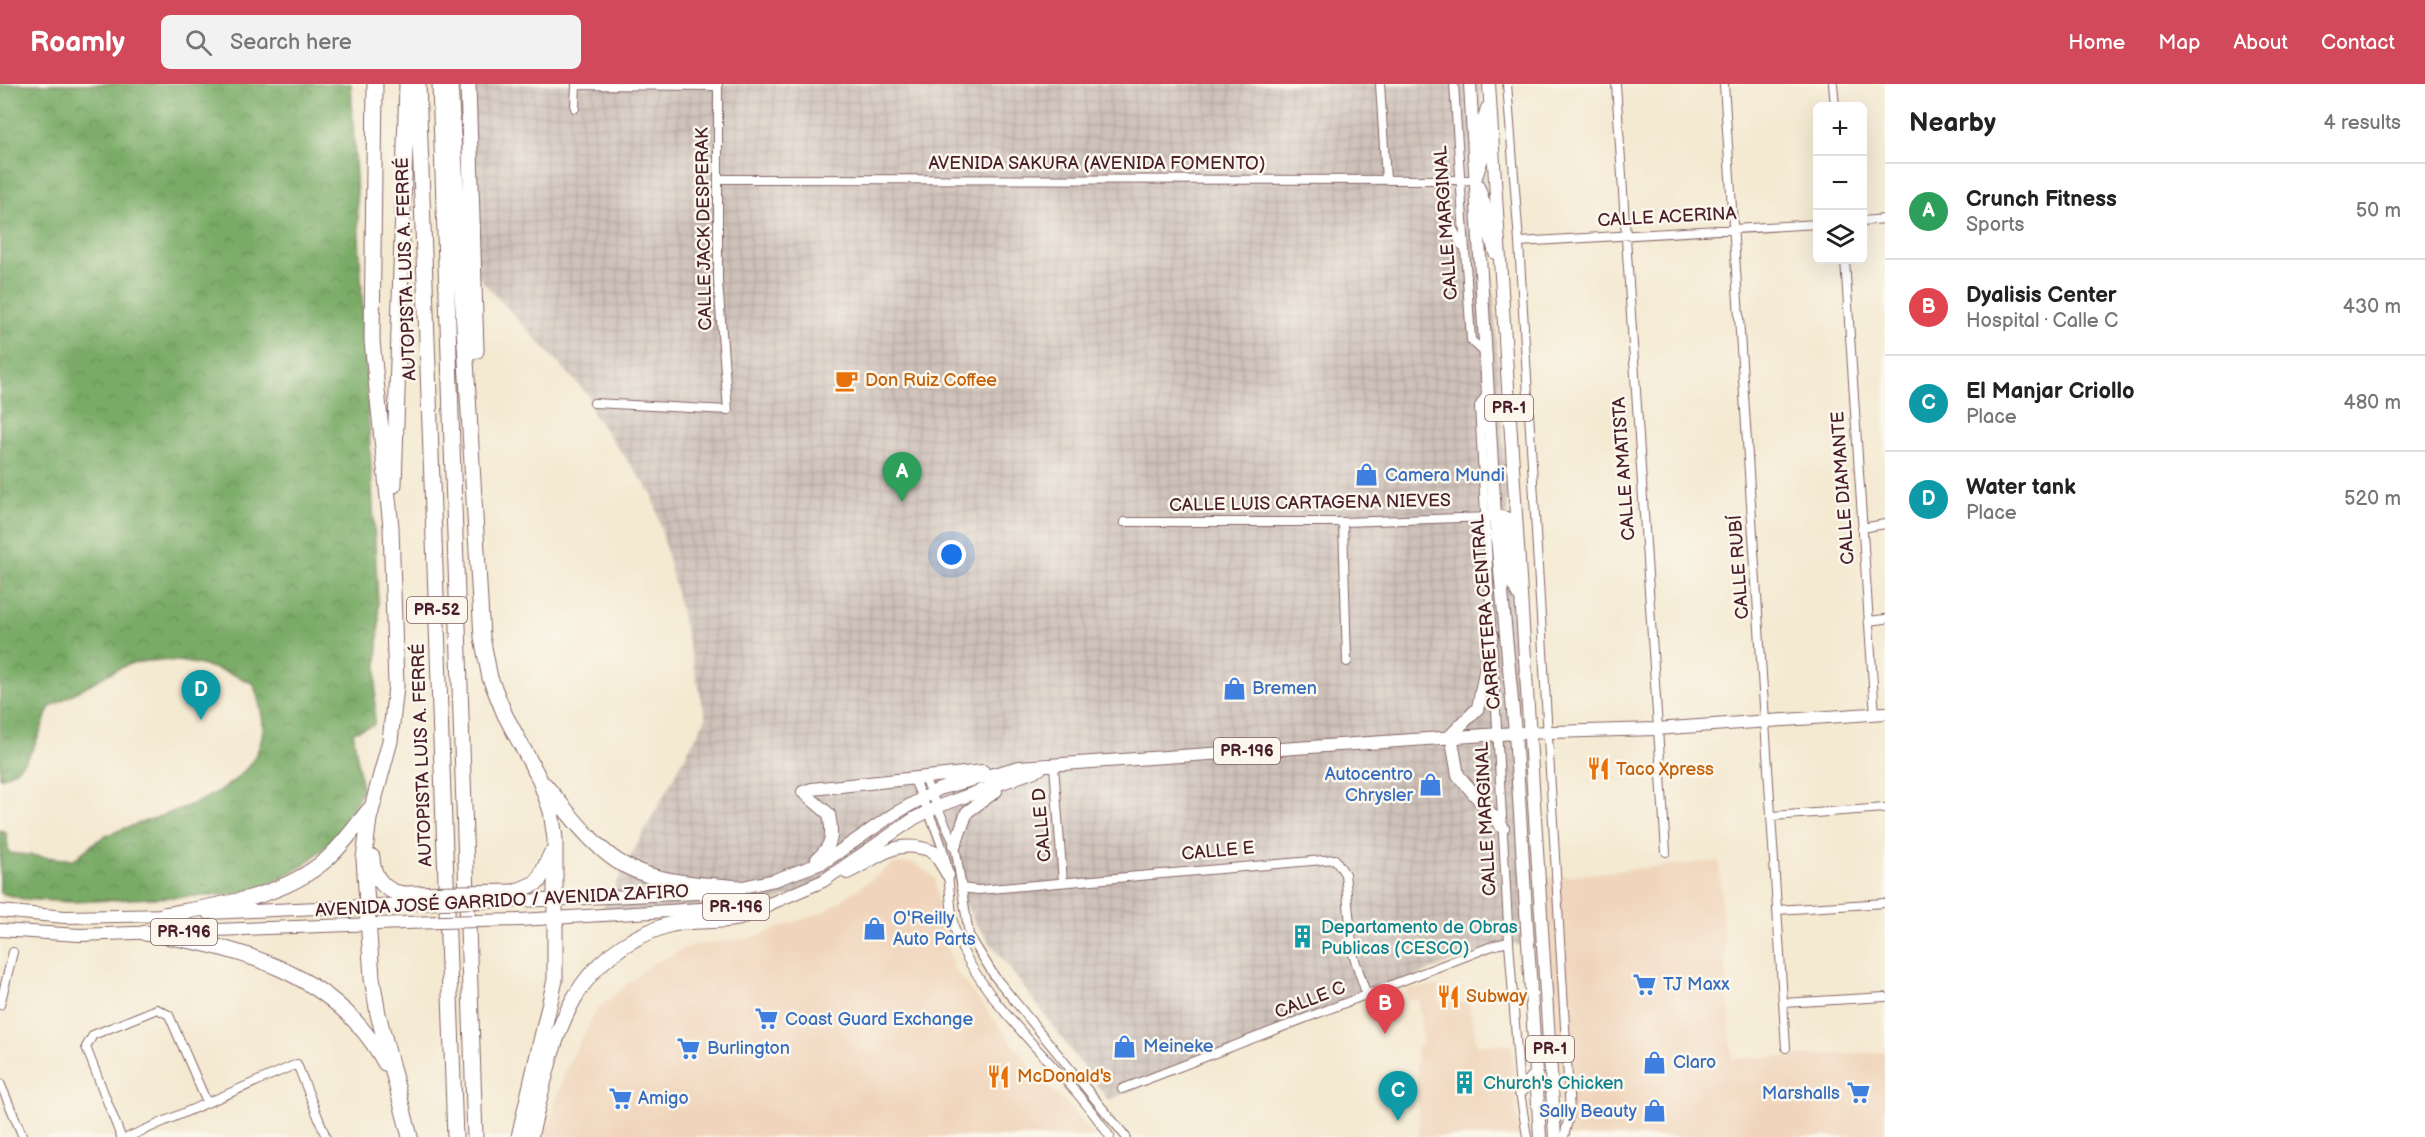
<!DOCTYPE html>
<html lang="en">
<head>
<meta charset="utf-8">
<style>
  :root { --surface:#fff; --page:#f2f2f2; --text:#222; --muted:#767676; --line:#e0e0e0; --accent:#d1495b }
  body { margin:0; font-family:"Balsamiq Sans",sans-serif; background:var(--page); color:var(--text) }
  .controls { position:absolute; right:18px; top:18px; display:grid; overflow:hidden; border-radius:9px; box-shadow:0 6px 24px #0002 }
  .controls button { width:54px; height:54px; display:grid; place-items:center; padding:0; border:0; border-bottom:2px solid var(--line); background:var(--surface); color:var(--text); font:30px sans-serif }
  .you { position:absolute; left:952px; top:471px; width:21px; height:21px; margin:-15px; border:4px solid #fff; border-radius:50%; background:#1a73e8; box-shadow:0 0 0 9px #1a73e833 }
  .badge { display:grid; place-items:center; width:39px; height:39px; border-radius:50%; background:var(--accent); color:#fff; font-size:20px; font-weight:700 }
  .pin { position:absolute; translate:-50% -50px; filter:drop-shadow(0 2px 3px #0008) }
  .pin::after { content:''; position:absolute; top:32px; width:21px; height:18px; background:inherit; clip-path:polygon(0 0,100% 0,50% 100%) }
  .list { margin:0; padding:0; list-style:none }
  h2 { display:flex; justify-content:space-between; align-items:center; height:78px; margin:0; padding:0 24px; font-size:26px }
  h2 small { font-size:20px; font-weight:400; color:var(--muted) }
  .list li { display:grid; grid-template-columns:39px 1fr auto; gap:18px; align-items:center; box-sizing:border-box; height:96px; padding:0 24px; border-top:2px solid var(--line) }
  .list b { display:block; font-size:22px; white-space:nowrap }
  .list p { margin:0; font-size:20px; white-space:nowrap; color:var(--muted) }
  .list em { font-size:20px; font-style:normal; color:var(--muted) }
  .icon { flex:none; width:33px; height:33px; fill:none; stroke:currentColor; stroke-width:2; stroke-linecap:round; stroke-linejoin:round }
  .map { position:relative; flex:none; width:1885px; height:1053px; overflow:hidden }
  header { display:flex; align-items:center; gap:36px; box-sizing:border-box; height:84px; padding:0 30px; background:var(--accent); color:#fff }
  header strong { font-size:28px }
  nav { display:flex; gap:33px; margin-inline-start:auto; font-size:21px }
  .search { width:420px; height:54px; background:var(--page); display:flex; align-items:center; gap:15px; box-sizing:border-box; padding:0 21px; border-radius:9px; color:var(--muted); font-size:22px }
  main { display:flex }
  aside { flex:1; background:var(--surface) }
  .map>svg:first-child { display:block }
  .built { fill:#f0d5bc }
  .industrial { fill:url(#industrial-grid) }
  .forest { fill:url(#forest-crowns); stroke:#626548; stroke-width:1.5 }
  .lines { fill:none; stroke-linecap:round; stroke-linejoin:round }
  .street-casing { stroke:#866665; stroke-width:10 }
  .secondary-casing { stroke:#866665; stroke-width:14 }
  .primary-casing { stroke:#866665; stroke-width:14 }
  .highway-casing { stroke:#866665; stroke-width:17 }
  .street { stroke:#fff; stroke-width:8 }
  .secondary { stroke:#fff; stroke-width:12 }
  .primary { stroke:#fff; stroke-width:12 }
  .highway { stroke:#fff; stroke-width:15 }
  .primary-bridge-casing { stroke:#866665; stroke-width:14; stroke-linecap:butt }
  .highway-bridge-casing { stroke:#866665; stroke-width:17; stroke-linecap:butt }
  .primary-bridge { stroke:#fff; stroke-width:12 }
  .highway-bridge { stroke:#fff; stroke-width:15 }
  .labels { text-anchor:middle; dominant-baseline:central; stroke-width:5; stroke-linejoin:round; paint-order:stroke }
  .shield { fill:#fbf7ec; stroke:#7f6065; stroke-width:1.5 }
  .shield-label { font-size:16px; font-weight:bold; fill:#4a1f2b }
  .street-label { font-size:18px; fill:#4a1f2b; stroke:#fbf7ec }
  .food-label { font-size:18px; fill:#c56008; stroke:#fbf7ec; text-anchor:start }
  .shop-label { font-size:18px; fill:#366cbe; stroke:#fbf7ec; text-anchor:start }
  .culture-label { font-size:18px; fill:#0d838f; stroke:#fbf7ec; text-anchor:start }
</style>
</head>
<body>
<header>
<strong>Roamly</strong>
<div class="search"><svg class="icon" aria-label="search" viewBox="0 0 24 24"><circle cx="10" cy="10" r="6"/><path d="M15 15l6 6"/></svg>Search here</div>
<nav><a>Home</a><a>Map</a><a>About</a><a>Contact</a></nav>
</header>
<main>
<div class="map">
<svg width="1885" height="1053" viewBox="0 0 1885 1053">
  <defs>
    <pattern id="industrial-grid" width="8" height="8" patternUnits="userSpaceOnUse" patternTransform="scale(1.5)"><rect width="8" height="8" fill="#cec1b9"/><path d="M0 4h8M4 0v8" fill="none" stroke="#b2a59f"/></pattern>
    <pattern id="forest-crowns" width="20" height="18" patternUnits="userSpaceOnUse" patternTransform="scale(1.5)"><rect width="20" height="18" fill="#79ab66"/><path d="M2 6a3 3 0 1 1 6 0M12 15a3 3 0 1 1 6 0" fill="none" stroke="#658b54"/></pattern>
  </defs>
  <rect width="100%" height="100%" fill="#fbf7ec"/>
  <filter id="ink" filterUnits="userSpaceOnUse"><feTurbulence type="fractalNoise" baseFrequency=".0167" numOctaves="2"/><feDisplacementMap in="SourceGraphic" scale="12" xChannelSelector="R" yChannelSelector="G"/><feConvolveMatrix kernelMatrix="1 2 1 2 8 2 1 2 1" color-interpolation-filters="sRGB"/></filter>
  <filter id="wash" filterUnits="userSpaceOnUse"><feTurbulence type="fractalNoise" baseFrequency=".008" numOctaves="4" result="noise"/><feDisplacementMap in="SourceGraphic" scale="24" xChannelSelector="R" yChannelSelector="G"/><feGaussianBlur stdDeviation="1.35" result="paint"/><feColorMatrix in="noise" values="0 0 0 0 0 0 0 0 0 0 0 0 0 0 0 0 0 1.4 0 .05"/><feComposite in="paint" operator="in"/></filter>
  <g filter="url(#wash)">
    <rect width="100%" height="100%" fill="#f4e9d1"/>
    <path class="built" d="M1719,777L1732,975L1885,968V1053H1562L1545,794Z
      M914,779L935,794L940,836L954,885L1044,999L1068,1021L1093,1053H545L566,984L597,925L652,880L691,862L751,854L828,826L893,780Z
      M1438,902L1440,920L1469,918L1477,961L1511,960L1519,1053H1419L1416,964L1423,961L1419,915L1407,916L1406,905Z"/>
    <path class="industrial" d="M464,0H1480L1536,865L1508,859L1453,877L1108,1016L974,837L922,732L823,797L767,821L596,836L706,634L653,411L593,330L588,311L473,187Z"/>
    <path class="forest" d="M0,0H351L379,538L374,641L353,648L362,706L342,748L304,781L266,802L238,810L71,818L23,815L0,809V746L6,749L9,769L73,776C84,768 94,757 106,752C156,729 259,715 263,644C264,631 257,613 254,600C219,582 173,571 134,579C117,582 67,614 49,624C38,653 32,683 0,694Z"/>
  </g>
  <g filter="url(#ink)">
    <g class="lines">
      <defs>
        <path id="street" d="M1380,0L1386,96
          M1454,0L1471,256L1485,269
          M1507,0L1519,158L1570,1028L1564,1053
          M1616,0L1666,768
          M1724,0L1786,964
          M1833,0L1835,22
          M576,1L718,2
          M575,24L576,0
          M719,95L1475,96
          M1437,96L1452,143L1461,161
          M1862,137L1885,135
          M1519,158L1818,140
          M1845,176L1875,631
          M1487,310L1479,322L1509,858L1520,1008L1527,1053
          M594,319L728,326L718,198V0
          M1124,438H1343L1490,433
          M1343,438L1347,578
          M1862,444L1885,440
          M1868,537L1885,535
          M1054,682L1063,798
          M923,692L955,761L969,851L995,893L1126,1053
          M913,693C924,721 940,749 946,778C952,808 948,839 963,867C1000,938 1067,987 1110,1053
          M1772,732L1885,724
          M961,804L978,806L1335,775L1345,790L1353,870L1367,912
          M1777,826L1885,819
          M1783,919L1885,913
          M0,921L13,868
          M0,999L23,1053
          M1122,1005L1495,861L1509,858
          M121,1053L86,963L93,951L157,925L169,931L207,1019
          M128,1053L297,980L326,1053"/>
        <path id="secondary" d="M1515,649L1656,645L1885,629"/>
        <path id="primary" d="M1470,0L1495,432L1515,649L1540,1053
          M1489,0L1555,1053
          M1487,24L1482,40L1483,72L1475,96C1489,123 1486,141 1495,169
          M1495,432L1506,434L1510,495L1519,512
          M1451,651L1478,624L1492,551
          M1451,651L1458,691L1503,744
          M803,708L812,705L983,687
          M803,708L829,730C833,751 833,761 817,775
          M955,761L967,728L996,707
          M847,789C880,774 895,752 934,768L948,791
          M520,817L719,808L775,796L824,778L894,730L939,705L1019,683L1515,649
          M0,827L65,833L172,831
          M208,829L404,820
          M520,836L767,821L823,797L915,734L942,721L1040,685
          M0,846L79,851L404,839
          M1520,1008L1536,990"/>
        <path id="highway" d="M375,0L372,257L391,443L396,602L390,657L369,735L364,775L372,894L378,930L410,1053
          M418,0L455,1053
          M440,0L475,1053
          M450,0L482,553L490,594L505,631L539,694L551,727L555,755V896L519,1053
          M468,0L476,267
          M394,401L407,0
          M545,701C565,725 596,766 622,780C658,800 700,800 740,804
          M372,773C372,792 384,808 404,810
          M515,808L538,798L551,770
          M164,831C221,821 282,814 327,775C343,761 355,743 369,726
          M145,849C239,862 337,890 385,979
          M530,1053C553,963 563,875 665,842C689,834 714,839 738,834C748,831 758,825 767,821"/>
      </defs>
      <use href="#street" class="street-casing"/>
      <use href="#secondary" class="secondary-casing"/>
      <use href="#primary" class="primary-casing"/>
      <use href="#highway" class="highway-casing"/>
      <use href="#street" class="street"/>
      <use href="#secondary" class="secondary"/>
      <use href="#primary" class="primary"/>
      <use href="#highway" class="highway"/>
      <defs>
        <path id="primary-bridge" d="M404,820L520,817
          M404,839L520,836"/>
        <path id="highway-bridge" d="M404,810L515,808"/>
      </defs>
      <use href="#primary-bridge" class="primary-bridge-casing"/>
      <use href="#highway-bridge" class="highway-bridge-casing"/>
      <use href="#primary-bridge" class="primary-bridge"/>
      <use href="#highway-bridge" class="highway-bridge"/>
    </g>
  </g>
  <defs>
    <symbol id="cafe-bare" viewBox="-9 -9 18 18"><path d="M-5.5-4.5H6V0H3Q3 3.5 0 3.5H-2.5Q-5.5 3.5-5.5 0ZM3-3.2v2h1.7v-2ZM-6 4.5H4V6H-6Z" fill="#e8710a" stroke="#fbf7ec" stroke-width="2.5" paint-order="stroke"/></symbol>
    <symbol id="shop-bare" viewBox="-9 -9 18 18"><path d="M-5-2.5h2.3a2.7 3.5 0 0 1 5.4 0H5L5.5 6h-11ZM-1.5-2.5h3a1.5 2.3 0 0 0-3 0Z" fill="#3f7fe0" stroke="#fbf7ec" stroke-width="2.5" paint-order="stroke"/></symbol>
    <symbol id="restaurant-bare" viewBox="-9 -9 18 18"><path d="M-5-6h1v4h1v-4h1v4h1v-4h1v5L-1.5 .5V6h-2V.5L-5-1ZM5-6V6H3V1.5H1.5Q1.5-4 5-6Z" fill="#e8710a" stroke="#fbf7ec" stroke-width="2.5" paint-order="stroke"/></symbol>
    <symbol id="building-bare" viewBox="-9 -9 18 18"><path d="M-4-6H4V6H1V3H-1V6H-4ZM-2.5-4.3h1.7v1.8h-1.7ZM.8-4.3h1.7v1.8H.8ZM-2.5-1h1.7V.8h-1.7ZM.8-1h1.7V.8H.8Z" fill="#0f9aa8" stroke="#fbf7ec" stroke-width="2.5" paint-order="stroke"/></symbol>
    <symbol id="supermarket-bare" viewBox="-9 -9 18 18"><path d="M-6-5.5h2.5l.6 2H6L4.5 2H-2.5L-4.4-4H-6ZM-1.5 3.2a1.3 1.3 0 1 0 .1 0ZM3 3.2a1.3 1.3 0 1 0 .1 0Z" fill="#3f7fe0" stroke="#fbf7ec" stroke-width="2.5" paint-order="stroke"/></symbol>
  </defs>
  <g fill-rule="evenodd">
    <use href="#cafe-bare" x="830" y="280" width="33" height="33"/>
    <use href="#shop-bare" x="1350" y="374" width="33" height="33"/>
    <use href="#shop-bare" x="1218" y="588" width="33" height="33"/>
    <use href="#restaurant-bare" x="1582" y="668" width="33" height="33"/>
    <use href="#shop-bare" x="1414" y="684" width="33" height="33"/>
    <use href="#shop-bare" x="858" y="828" width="33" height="33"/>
    <use href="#building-bare" x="1286" y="836" width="33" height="33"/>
    <use href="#supermarket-bare" x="1628" y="884" width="33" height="33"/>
    <use href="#restaurant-bare" x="1432" y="896" width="33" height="33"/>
    <use href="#supermarket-bare" x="750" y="918" width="33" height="33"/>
    <use href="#shop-bare" x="1108" y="946" width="33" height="33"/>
    <use href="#supermarket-bare" x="672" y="948" width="33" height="33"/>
    <use href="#shop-bare" x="1638" y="962" width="33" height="33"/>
    <use href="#restaurant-bare" x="982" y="976" width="33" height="33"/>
    <use href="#building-bare" x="1448" y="982" width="33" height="33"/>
    <use href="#supermarket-bare" x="1842" y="992" width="33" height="33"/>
    <use href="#supermarket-bare" x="604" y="998" width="33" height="33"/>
    <use href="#shop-bare" x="1638" y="1010" width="33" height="33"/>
  </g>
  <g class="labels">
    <g class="shield">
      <rect x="1485" y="311" width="48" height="26" rx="4.5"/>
      <rect x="407" y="513" width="60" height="26" rx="4.5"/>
      <rect x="1214" y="654" width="66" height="26" rx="4.5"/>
      <rect x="703" y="810" width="66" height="26" rx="4.5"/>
      <rect x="151" y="835" width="66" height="26" rx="4.5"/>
      <rect x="1526" y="952" width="48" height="26" rx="4.5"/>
    </g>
    <g class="shield-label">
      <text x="1509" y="324">PR-1</text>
      <text x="437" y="526">PR-52</text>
      <text x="1247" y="667">PR-196</text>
      <text x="736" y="823">PR-196</text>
      <text x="184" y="848">PR-196</text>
      <text x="1550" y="965">PR-1</text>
    </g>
    <g class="street-label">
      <text x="1097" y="79">AVENIDA SAKURA (AVENIDA FOMENTO)</text>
      <text transform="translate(1667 133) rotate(-3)">CALLE ACERINA</text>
      <text transform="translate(1446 139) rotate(-94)">CALLE MARGINAL</text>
      <text transform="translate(704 145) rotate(-91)">CALLE JACK DESPERAK</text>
      <text transform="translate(406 185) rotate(-92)">AUTOPISTA LUIS A. FERRÉ</text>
      <text transform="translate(1624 385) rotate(-94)">CALLE AMATISTA</text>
      <text transform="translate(1843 404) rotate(-94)">CALLE DIAMANTE</text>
      <text transform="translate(1310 419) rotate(-1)">CALLE LUIS CARTAGENA NIEVES</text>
      <text transform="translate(1739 483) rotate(-94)">CALLE RUBÍ</text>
      <text transform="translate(1486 528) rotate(-95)">CARRETERA CENTRAL</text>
      <text transform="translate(422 671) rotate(-92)">AUTOPISTA LUIS A. FERRÉ</text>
      <text transform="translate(1486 735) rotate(-93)">CALLE MARGINAL</text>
      <text transform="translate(1042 741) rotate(-95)">CALLE D</text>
      <text transform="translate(1218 767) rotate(-5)">CALLE E</text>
      <text transform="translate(502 817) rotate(-3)">AVENIDA JOSÉ GARRIDO / AVENIDA ZAFIRO</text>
      <text transform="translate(1310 916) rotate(-21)">CALLE C</text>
    </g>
    <g class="food-label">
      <text x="865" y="296">Don Ruiz Coffee</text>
      <text x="1616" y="685">Taco Xpress</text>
      <text x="1466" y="912">Subway</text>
      <text x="1017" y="992">McDonald's</text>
    </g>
    <g class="shop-label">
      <text x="1385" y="391">Camera Mundi</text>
      <text x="1252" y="604">Bremen</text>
      <text x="1413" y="690" text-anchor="end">Autocentro<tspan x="1413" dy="21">Chrysler</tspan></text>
      <text x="893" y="834">O'Reilly<tspan x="893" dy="21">Auto Parts</tspan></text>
      <text x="1663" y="900">TJ Maxx</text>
      <text x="785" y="935">Coast Guard Exchange</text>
      <text x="1143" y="962">Meineke</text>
      <text x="707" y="964">Burlington</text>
      <text x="1673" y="978">Claro</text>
      <text x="1840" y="1009" text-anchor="end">Marshalls</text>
      <text x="638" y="1014">Amigo</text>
      <text x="1637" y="1027" text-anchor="end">Sally Beauty</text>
    </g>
    <g class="culture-label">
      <text x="1321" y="843">Departamento de Obras<tspan x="1321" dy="21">Publicas (CESCO)</tspan></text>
      <text x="1483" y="999">Church's Chicken</text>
    </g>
  </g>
</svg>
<div class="controls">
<button>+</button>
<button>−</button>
<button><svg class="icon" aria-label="layers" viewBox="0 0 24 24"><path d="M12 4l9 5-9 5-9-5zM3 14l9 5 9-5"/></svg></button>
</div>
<div class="you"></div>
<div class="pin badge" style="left:902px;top:418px;background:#2e9e5b">A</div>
<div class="pin badge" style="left:1385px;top:950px;background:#e0444e">B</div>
<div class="pin badge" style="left:1398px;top:1037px;background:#0f9aa8">C</div>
<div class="pin badge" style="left:201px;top:636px;background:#0f9aa8">D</div>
</div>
<aside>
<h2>Nearby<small>4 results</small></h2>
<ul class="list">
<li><span class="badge" style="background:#2e9e5b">A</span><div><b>Crunch Fitness</b><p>Sports</p></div><em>50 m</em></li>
<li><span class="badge" style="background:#e0444e">B</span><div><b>Dyalisis Center</b><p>Hospital · Calle C</p></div><em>430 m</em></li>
<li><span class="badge" style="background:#0f9aa8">C</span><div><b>El Manjar Criollo</b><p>Place</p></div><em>480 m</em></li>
<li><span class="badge" style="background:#0f9aa8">D</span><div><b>Water tank</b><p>Place</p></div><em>520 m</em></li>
</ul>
</aside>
</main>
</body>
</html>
